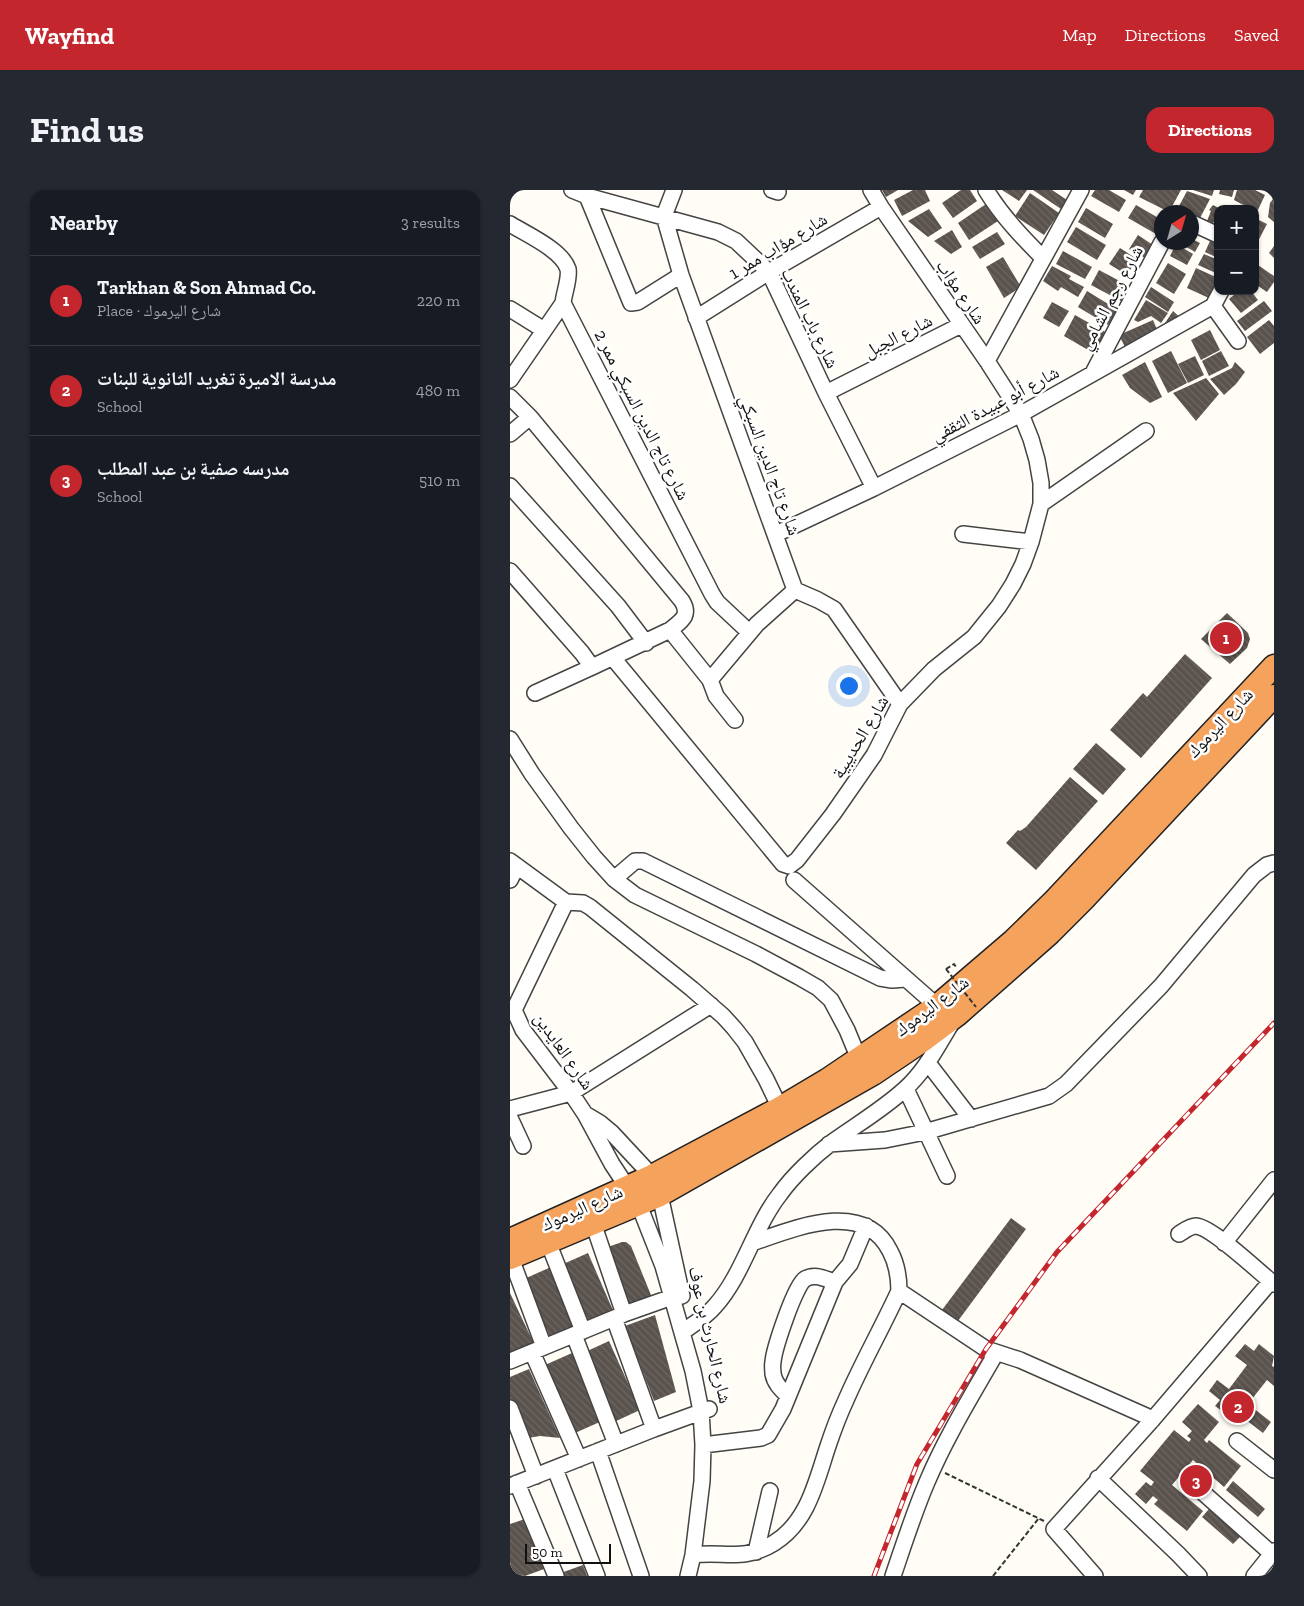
<!DOCTYPE html>
<html lang="en">
<head>
<meta charset="utf-8">
<style>
  :root { --surface:#171b24; --page:#242831; --text:#f1f3f6; --muted:#9ea1a6; --line:#363941; --accent:#c4262e }
  body { margin:0; font-family:"Zilla Slab","Noto Naskh Arabic",serif; background:var(--page); color:var(--text) }
  .controls { position:absolute; right:15px; top:15px; display:grid; overflow:hidden; border-radius:10px; box-shadow:0 1px 4px #0004 }
  .controls button { width:45px; height:45px; display:grid; place-items:center; padding:0; border:0; border-bottom:1px solid var(--line); background:var(--surface); color:var(--text); font:25px sans-serif }
  .compass { position:absolute; left:644px; top:15px; width:45px; height:45px; border-radius:50%; background:var(--surface); box-shadow:0 1px 4px #0004; rotate:37deg }
  .scale { position:absolute; left:15px; bottom:12px; width:86px; box-sizing:border-box; padding-left:5px; border:2px solid #111; border-top:0; font-size:14px; line-height:18px; white-space:nowrap; color:#111; -webkit-text-stroke:4px #fff; paint-order:stroke }
  .you { position:absolute; left:338px; top:495px; width:18px; height:18px; margin:-12px; border:4px solid #fff; border-radius:50%; background:#1a73e8; box-shadow:0 0 0 8px #1a73e833 }
  .badge { display:grid; place-items:center; width:32px; height:32px; border-radius:50%; background:var(--accent); color:#fff; font-size:16px; font-weight:700 }
  .pin { position:absolute; translate:-50% -50%; border:2px solid #fff; box-shadow:0 1px 5px #0006 }
  .list { margin:0; padding:0; list-style:none }
  h2 { display:flex; justify-content:space-between; align-items:center; height:65px; margin:0; padding:0 20px; font-size:21px }
  h2 small { font-size:16px; font-weight:400; color:var(--muted) }
  .list li { display:grid; grid-template-columns:32px 1fr auto; gap:15px; align-items:center; box-sizing:border-box; height:90px; padding:0 20px; border-top:1px solid var(--line) }
  .list b { display:block; font-size:19px; white-space:nowrap }
  .list p { margin:0; font-size:16px; white-space:nowrap; color:var(--muted) }
  .list em { font-size:16px; font-style:normal; color:var(--muted) }
  .map { position:relative; flex:none; width:764px; height:1386px; overflow:hidden; border-radius:15px }
  header { display:flex; align-items:center; gap:30px; box-sizing:border-box; height:70px; padding:0 25px; background:var(--accent); color:#fff }
  header strong { font-size:24px }
  nav { display:flex; gap:28px; margin-inline-start:auto; font-size:18px }
  .intro { display:flex; align-items:center; justify-content:space-between; box-sizing:border-box; height:120px; padding:0 30px }
  h1 { margin:0; font-size:35px }
  .button { padding:12px 22px; border-radius:15px; background:var(--accent); color:#fff; font-size:18px; font-weight:700 }
  main { display:flex; gap:30px; padding:0 30px }
  aside { flex:1; background:var(--surface); border-radius:15px; box-shadow:0 1px 4px #0004 }
  .map>svg:first-child { display:block }
  .building { fill:url(#building-back-hatch) }
  .lines { fill:none; stroke-linecap:round; stroke-linejoin:round }
  .minor-casing { stroke:#444; stroke-width:18 }
  .highway-casing { stroke:#222; stroke-width:25 }
  .path { stroke:#333; stroke-width:2; stroke-dasharray:5 2.5; stroke-linecap:butt }
  .minor { stroke:#fff; stroke-width:15 }
  .highway { stroke:#f5a25d; stroke-width:22 }
  .rail-casing { stroke:#c4262e; stroke-width:5 }
  .rail { stroke:#fff; stroke-width:3; stroke-dasharray:9; stroke-linecap:butt }
  .path-bridge { stroke:#333; stroke-width:2; stroke-dasharray:5 2.5; stroke-linecap:butt }
  .labels { text-anchor:middle; dominant-baseline:central; stroke-width:5; stroke-linejoin:round; paint-order:stroke }
  .street-label { font-size:18px; fill:#111; stroke:#fff }
</style>
</head>
<body>
<header>
<strong>Wayfind</strong>
<nav><a>Map</a><a>Directions</a><a>Saved</a></nav>
</header>
<div class="intro"><h1>Find us</h1><a class="button">Directions</a></div>
<main>
<aside>
<h2>Nearby<small>3 results</small></h2>
<ul class="list">
<li><span class="badge">1</span><div><b>Tarkhan &amp; Son Ahmad Co.</b><p>Place · شارع اليرموك</p></div><em>220 m</em></li>
<li><span class="badge">2</span><div><b>مدرسة الاميرة تغريد الثانوية للبنات</b><p>School</p></div><em>480 m</em></li>
<li><span class="badge">3</span><div><b>مدرسه صفية بن عبد المطلب</b><p>School</p></div><em>510 m</em></li>
</ul>
</aside>
<div class="map">
<svg width="764" height="1386" viewBox="0 0 764 1386">
  <defs>
    <pattern id="building-back-hatch" width="6" height="6" patternUnits="userSpaceOnUse" patternTransform="scale(1.25)"><rect width="6" height="6" fill="#5a524d"/><path d="M-1 5l2 2M0 0l6 6M5-1l2 2" fill="none" stroke="#6d6662"/></pattern>
  </defs>
  <rect width="100%" height="100%" fill="#fffdf5"/>
  <path class="building" d="M372,0H388L376,7Z
    M403,0H415L420,11L392,26L384,10Z
    M451,0H460L467,11L443,28L432,13Z
    M492,0H517L509,11Z
    M523,0H542L557,10L551,19Z
    M585,0H599L616,10L609,22L581,6Z
    M614,0H626L623,5Z
    M633,0H671L659,22L629,7Z
    M683,0H704L702,6Z
    M710,0H724L722,7L709,4Z
    M727,0H745L755,5L747,22L745,19H741L724,10Z
    M677,1L700,9L690,28L682,24V22L668,18Z
    M520,3L549,23L534,45L505,26Z
    M763,9L764,10V32L758,27L760,13Z
    M476,14L488,31L459,50L448,33Z
    M626,15L652,30V34L646,44L618,28Z
    M703,15L711,19H708V30L706,29L703,33L697,31L701,21L699,20Z
    M576,18L603,34L595,48L568,32Z
    M419,19L432,38L418,47L398,31Z
    M745,28L757,34L745,57Z
    M566,37L596,55L587,70L557,52Z
    M442,40L452,57L441,64L424,51Z
    M487,42L495,54L470,69L462,57Z
    M628,45L643,55L635,68L619,59Z
    M682,49L690,53L685,62L668,52H682Z
    M700,51L708,54V68L695,62Z
    M666,54L683,64L677,75L660,66Z
    M764,56V68L759,63Z
    M610,58L627,69L617,85L599,74Z
    M553,61L582,77L575,89L546,74Z
    M694,64L708,70V84L688,75Z
    M493,67L511,97L494,108L476,77Z
    M658,73L676,84L664,104L646,93Z
    M748,75L764,86V92L757,102L745,94V79Z
    M542,76L561,86L559,89L574,97L568,107L551,97L548,101L533,91Z
    M686,78L708,88V96L701,109L677,98Z
    M589,80L619,96L611,111L581,95Z
    M641,97L664,112L658,122L635,107Z
    M577,101L608,120L598,135L568,117Z
    M729,101H741L748,110L731,123L719,109Z
    M636,110L658,123L651,133L641,126L628,132L624,130Z
    M754,111L762,121L735,141L727,131Z
    M542,112L559,121L549,137L533,128Z
    M663,121L674,131L657,139L655,133Z
    M565,125L597,143L585,164L554,146Z
    M643,130L649,144L616,159L609,145Z
    M759,130L764,136V153L750,164L737,147Z
    M700,140L710,160L691,170L681,150Z
    M661,161L677,193L658,203L642,171Z
    M711,161L719,176L699,186L692,171Z
    M685,166L694,185L678,193L668,174Z
    M635,172L652,207L640,213L620,198L612,185Z
    M725,172L735,182L726,194L714,205L700,189L722,178Z
    M696,188L709,204L686,231L663,203Z
    M717,423L738,443L740,449L737,458L720,474L691,449Z
    M675,464L702,488L631,568L600,540L633,503L637,507Z
    M586,553L616,579L593,605L563,579Z
    M560,587L588,611L526,680L496,653L508,640L510,641L516,637Z
    M501,1028L516,1039L445,1135L429,1124Z
    M112,1052H116L121,1056L143,1110L120,1119L95,1058Z
    M78,1063L105,1125L78,1137L51,1075Z
    M41,1077L68,1137L41,1149L14,1089Z
    M0,1103L25,1156L0,1167Z
    M145,1125L166,1202L144,1211L115,1136Z
    M99,1151L130,1220L104,1232L73,1163Z
    M735,1154L744,1161L749,1154L764,1166L762,1176L764,1177V1196L757,1190L738,1214L761,1232L753,1243L727,1223L723,1229L705,1216L710,1210L699,1201L707,1190L719,1199L737,1175L725,1166Z
    M62,1163L92,1231L65,1243L35,1175Z
    M19,1179L50,1248L30,1246L18,1248L0,1209V1187Z
    M688,1214L709,1232L694,1250L697,1253L699,1250L731,1276L714,1297L683,1270L662,1295L693,1321L677,1341L644,1314L648,1310L643,1306L636,1314L625,1304L636,1292L641,1296L644,1292L630,1281L664,1240L679,1252L681,1249L677,1246L682,1241L672,1232Z
    M723,1291L755,1319L748,1327L716,1300Z
    M699,1319L731,1346L723,1354L692,1327Z
    M15,1329L34,1379L15,1386H4L0,1376V1334Z
    M73,1375L77,1386H49L48,1384Z"/>
  <g class="lines">
    <defs>
      <path id="minor" d="M62,0L77,6L208,42L226,51L259,82L316,203L364,298
        M164,0L154,26L171,85L285,400
        M262,0L268,2
        M476,0C492,26 512,47 533,68
        M77,6L121,113L128,112L171,85
        M682,33L708,45
        M0,34C16,44 52,60 58,79C60,88 54,103 53,113L202,404L207,412L239,442
        M703,116L728,151
        M0,119L34,140
        M186,128L259,82L371,17
        M477,171L571,0
        M584,181L652,52
        M0,190L53,113
        M316,203L451,135
        M0,207L20,227L172,411C181,426 171,431 160,440L82,477L72,463L0,381
        M0,244L20,227
        M0,296L108,416L136,453
        M531,314L636,241
        M266,344L364,298L511,224L703,116L711,101
        M453,344L521,352
        M285,400L308,410L324,419L390,514
        M160,440L200,490
        M103,468L273,674L279,676L287,670L323,624L364,565L390,514L424,479L464,447L489,416L503,394L513,374L521,352L531,314V293L527,270L521,249L511,224L477,171L371,17L361,0
        M25,503L82,477
        M225,530L206,506L200,490L247,434L285,400
        M0,549L22,584L61,638L84,667L104,689L125,705L246,764L289,787L308,798L321,810L337,840L349,869
        M0,671L56,712L73,713L80,717L182,799L213,826L224,838L235,852L256,889L270,918
        M104,689L125,671H133L370,788L382,790L396,789
        M0,690L7,676
        M284,690L427,816
        M56,712L4,820L13,840L61,903L75,924L102,974L129,1015L153,1076L183,1181L191,1221L193,1255L192,1291L183,1365L178,1386
        M418,873L461,929
        M396,899L437,986
        M0,919L61,903L201,815
        M75,924L90,933L102,943L142,986L150,1005L172,1106
        M0,928L13,956
        M319,954L375,950L415,942L539,906L556,894L651,796L744,685L757,675L764,673
        M83,1033L114,1124L162,1107
        M669,1044C674,1041 680,1036 686,1036C702,1037 749,1082 764,1094
        M38,1052L73,1141
        M714,1053L764,990
        M1,1068L34,1157
        M389,1101L476,1159L510,1170L643,1229
        M104,1128L144,1239
        M172,1142C184,1134 196,1127 205,1116C233,1085 244,1037 270,1004C282,987 304,966 321,953C346,935 372,920 395,899C415,881 427,857 441,834
        M64,1145L106,1254
        M22,1162L69,1269
        M0,1171L114,1124
        M278,1206C271,1199 265,1194 263,1184C263,1180 262,1176 263,1172C264,1159 285,1095 295,1089C305,1083 315,1089 325,1092
        M0,1218L26,1286
        M727,1251L764,1280
        M193,1255L251,1248L258,1245L273,1219L325,1092L340,1074L356,1036
        M88,1261L131,1386
        M45,1279L87,1386
        M588,1288L668,1364L689,1386
        M680,1291L762,1364
        M7,1293L46,1386
        M0,1296L144,1239L199,1219
        M246,1362L260,1301
        M183,1365C215,1361 233,1372 264,1353C298,1332 306,1292 318,1256C323,1241 329,1225 336,1210C352,1173 372,1138 389,1101C389,1086 387,1074 380,1061C354,1008 283,1039 242,1053
        M383,1386C394,1354 404,1322 417,1292C436,1247 462,1205 486,1163
        M585,1386L544,1339L643,1229L761,1091
        M744,1386L764,1361"/>
      <path id="highway" d="M0,1050L142,986L270,918L317,890L427,816L504,750L543,712L764,476
        M0,1068L150,1005L363,884L415,849L447,825L540,743L573,710L764,506"/>
    </defs>
    <use href="#minor" class="minor-casing"/>
    <use href="#highway" class="highway-casing"/>
    <path class="path" d="M436,779L444,774L446,777
      M435,1283L534,1331
      M483,1386L529,1328"/>
    <use href="#minor" class="minor"/>
    <use href="#highway" class="highway"/>
    <defs>
      <path id="rail" d="M364,1386L407,1274L476,1159L547,1062L764,833"/>
    </defs>
    <use href="#rail" class="rail-casing"/>
    <use href="#rail" class="rail"/>
    <path class="path-bridge" d="M436,779L466,817"/>
  </g>
  <g class="labels">
    <g class="street-label">
      <text transform="translate(268 56) rotate(-31)">شارع مؤاب ممر 1</text>
      <text transform="translate(451 102) rotate(56)">شارع مؤاب</text>
      <text transform="translate(601 108) rotate(-62)">شارع رجم الشامي</text>
      <text transform="translate(300 128) rotate(64)">شارع باب المندب</text>
      <text transform="translate(388 146) rotate(-27)">شارع الجبل</text>
      <text transform="translate(485 214) rotate(-28)">شارع أبو عبيدة الثقفي</text>
      <text transform="translate(132 225) rotate(63)">شارع تاج الدين السبكي ممر 2</text>
      <text transform="translate(260 275) rotate(70)">شارع تاج الدين السبكي</text>
      <text transform="translate(710 533) rotate(-47)">شارع اليرموك</text>
      <text transform="translate(350 547) rotate(-59)">شارع الحديبية</text>
      <text transform="translate(422 816) rotate(-37)">شارع اليرموك</text>
      <text transform="translate(54 861) rotate(55)">شارع العايدين</text>
      <text transform="translate(72 1018) rotate(-24)">شارع اليرموك</text>
      <text transform="translate(200 1145) rotate(77)">شارع الحارث بن عوف</text>
    </g>
  </g>
</svg>
<div class="controls">
<button>+</button>
<button>−</button>
</div>
<svg class="compass" viewBox="-18 -18 36 36"><path d="M0-13l5 13h-10z" fill="#e53935"/><path d="M0 13l5-13h-10z" fill="#9ea1a6"/></svg>
<div class="scale">50 m</div>
<div class="you"></div>
<div class="pin badge" style="left:716px;top:448px">1</div>
<div class="pin badge" style="left:728px;top:1217px">2</div>
<div class="pin badge" style="left:686px;top:1291px">3</div>
</div>
</main>
</body>
</html>
